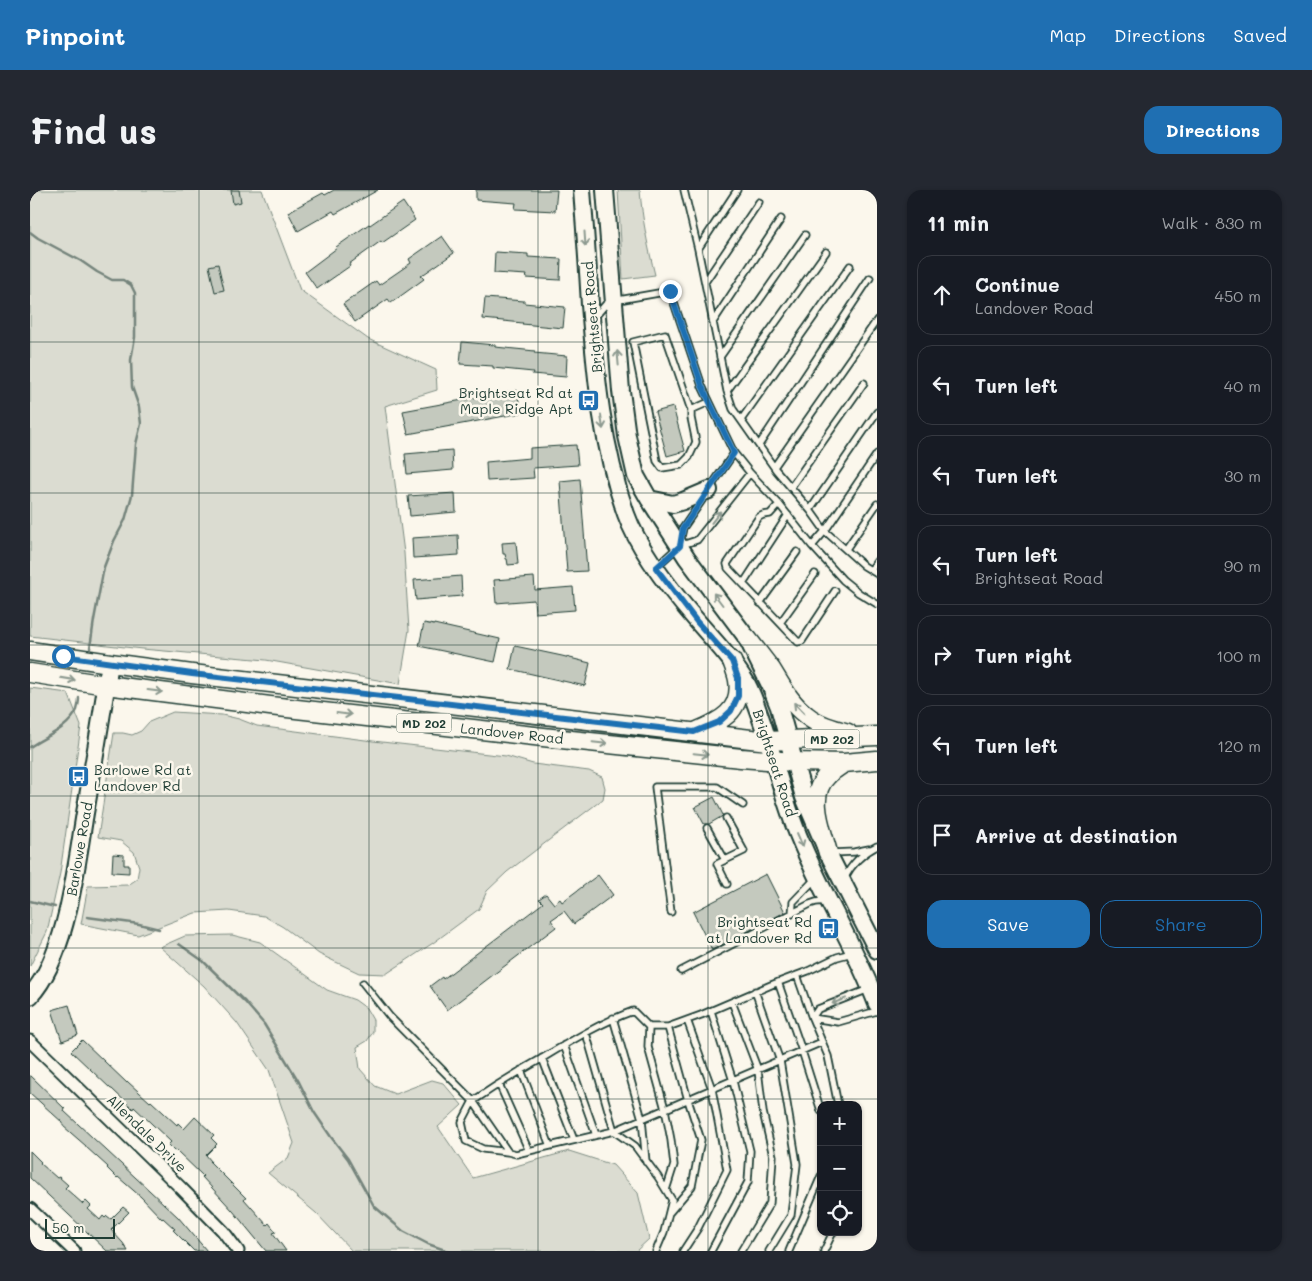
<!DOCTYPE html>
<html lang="en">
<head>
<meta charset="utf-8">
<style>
  :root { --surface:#171b24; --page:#242831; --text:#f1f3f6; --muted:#9ea1a6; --line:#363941; --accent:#1f6fb2 }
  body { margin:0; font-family:Mali,sans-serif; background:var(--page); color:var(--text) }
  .controls { position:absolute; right:15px; bottom:15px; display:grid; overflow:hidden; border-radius:10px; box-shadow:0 1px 4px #0004 }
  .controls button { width:45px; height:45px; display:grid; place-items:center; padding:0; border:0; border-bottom:1px solid var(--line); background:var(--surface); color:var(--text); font:25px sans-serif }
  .scale { position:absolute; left:15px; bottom:12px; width:70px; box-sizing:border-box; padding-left:5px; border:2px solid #1f3d34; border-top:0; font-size:14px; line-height:18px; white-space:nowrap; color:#1f3d34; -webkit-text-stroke:4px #fbf7ec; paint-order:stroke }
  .stop { position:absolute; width:15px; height:15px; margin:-11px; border:4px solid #1f6fb2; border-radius:50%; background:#fff }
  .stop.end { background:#1f6fb2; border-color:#fff; box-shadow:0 1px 5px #0008 }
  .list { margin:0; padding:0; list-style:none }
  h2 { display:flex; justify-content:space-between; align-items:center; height:65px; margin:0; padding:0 20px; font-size:21px }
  h2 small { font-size:16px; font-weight:400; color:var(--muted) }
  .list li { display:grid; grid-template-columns:32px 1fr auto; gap:15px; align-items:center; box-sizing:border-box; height:80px; margin:0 10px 10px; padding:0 10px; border:1px solid var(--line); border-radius:15px }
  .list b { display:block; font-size:19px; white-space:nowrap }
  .list p { margin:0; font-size:16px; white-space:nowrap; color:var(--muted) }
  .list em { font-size:16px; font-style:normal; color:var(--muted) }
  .actions { display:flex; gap:10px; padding:15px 20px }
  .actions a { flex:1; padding:11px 0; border:1px solid var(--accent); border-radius:15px; text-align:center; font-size:18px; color:var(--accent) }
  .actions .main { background:var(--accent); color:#fff }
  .icon { flex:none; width:28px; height:28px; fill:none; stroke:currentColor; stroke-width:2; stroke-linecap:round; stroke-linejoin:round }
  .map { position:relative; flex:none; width:847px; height:1061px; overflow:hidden; border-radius:15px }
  header { display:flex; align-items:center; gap:30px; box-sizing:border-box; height:70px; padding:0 25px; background:var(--accent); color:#fff }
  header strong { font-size:24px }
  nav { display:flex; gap:28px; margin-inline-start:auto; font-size:18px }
  .intro { display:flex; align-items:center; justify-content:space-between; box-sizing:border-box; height:120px; padding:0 30px }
  h1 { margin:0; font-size:35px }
  .button { padding:12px 22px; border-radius:15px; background:var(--accent); color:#fff; font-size:18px; font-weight:700 }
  main { display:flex; gap:30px; padding:0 30px }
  aside { flex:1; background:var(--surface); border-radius:15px; box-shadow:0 1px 4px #0004 }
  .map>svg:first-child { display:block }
  .green { fill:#dbdcd1; stroke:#7d8c82 }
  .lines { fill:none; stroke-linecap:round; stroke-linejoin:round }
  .stream { stroke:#74847b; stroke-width:2.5 }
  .building { fill:#c4c9be; stroke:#1f3d34 }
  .lane-casing { stroke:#1f3d34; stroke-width:9 }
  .street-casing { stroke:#1f3d34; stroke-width:15 }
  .secondary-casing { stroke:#1f3d34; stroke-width:20 }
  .primary-casing { stroke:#1f3d34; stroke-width:21 }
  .lane { stroke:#fbf7ec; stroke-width:5.5 }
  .street { stroke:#fbf7ec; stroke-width:11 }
  .secondary { stroke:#fbf7ec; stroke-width:16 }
  .primary { stroke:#fbf7ec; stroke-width:18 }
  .oneway { stroke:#8d9a90 }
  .route { stroke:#1f6fb2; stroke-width:6 }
  .grid { fill:none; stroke:#1f3d34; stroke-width:1; stroke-opacity:0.55 }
  .labels { text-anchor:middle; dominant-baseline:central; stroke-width:5; stroke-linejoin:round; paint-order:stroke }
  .shield { fill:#fbf7ec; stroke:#61756b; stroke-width:1 }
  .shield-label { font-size:12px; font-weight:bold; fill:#1f3d34 }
  .street-label { font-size:14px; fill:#1f3d34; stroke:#fbf7ec }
  .poi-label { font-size:14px; fill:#1f3d34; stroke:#fbf7ec; text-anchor:end }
</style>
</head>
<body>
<header>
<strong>Pinpoint</strong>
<nav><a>Map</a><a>Directions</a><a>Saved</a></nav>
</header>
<div class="intro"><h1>Find us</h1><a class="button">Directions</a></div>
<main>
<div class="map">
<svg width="847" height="1061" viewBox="0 0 847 1061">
  <rect width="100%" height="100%" fill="#fbf7ec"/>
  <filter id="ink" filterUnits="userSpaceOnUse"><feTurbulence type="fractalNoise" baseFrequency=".02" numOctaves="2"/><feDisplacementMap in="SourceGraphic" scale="10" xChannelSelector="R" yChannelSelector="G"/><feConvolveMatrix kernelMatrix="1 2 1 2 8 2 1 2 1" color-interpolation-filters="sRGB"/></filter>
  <g filter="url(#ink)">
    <path class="green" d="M0,0H232L270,100L338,149L406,180L407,200L355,216L374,363L379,440L370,494L236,470L112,459L0,446Z
      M588,0H610C612,29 618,57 625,85L593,89Z
      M0,498L38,503L51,536L30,683L17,742L0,776Z
      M143,522L192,525L209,529L227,536L343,551L476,566L503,574L559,581L572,587L575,598L573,609L477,682L457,701L449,719L403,753L356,784L329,783L289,764L253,737L234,726L199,721L165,723L108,745L51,734L58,696L98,695L107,689L109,677L104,662L91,651L68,647L84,543H93L102,545L111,541L119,532Z
      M202,745L230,752L297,800L325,810L336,818L343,830V842L337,851L327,857L330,879L345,896L365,904L402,890L413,893L432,915L408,937L443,988L539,961L583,975L608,1003L619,1049L606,1061H322L286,1023L238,983L258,968L264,953L239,880L207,833L174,796L130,757L155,746Z"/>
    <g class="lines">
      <path class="stream" d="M0,42L8,48L51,71L67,82L82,90H93L101,95L105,103V147L101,170L102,197L109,217L111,234L106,254L102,305L95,330L84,351L74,377L64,430L60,458
        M0,557C16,546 38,539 47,520C48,516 49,511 49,508
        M0,711L25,717
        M57,727L109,734L129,739
        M149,754L173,771L215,812L234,834L269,892L284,922L301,947L318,969L344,1016L373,1041L398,1054L418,1061"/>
    </g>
    <path class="building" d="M201,0H209L211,12L203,14Z
      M304,0H348L305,24L303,21L268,41L258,22L293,3L295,5Z
      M446,0H527L525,21L485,19L486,13L446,10Z
      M373,12L385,30L352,53L351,51L319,74L320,76L287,99L275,82L307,58L306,57L339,34L340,35Z
      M412,46L424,63L391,86L394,89L361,113L358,109L325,132L313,114L346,91L349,95L381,73L379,69Z
      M465,62L498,64V67L531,69L530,90L496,88L497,85L464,83Z
      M188,74L194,100L185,102L179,76Z
      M455,108L494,111V113L535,117L533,138L492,134L493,133L453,129Z
      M432,152L465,155V157L505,161L504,163L537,166L536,187L502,184L503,182L463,178V176L430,174Z
      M487,200L491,223L378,244L373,221Z
      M643,217L655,261L637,266L625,222Z
      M546,255L548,275L503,278L504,288L457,291L456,272L500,268V258Z
      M422,260L423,280L377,284L375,264Z
      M550,289L557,381L537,382L530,291Z
      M425,303L426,322L380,326L378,306Z
      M428,345L429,365L383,368L382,348Z
      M486,352L488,374L478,375L477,369H476L475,364H473L472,353Z
      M431,386L432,406L386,410L384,390Z
      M504,387L505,400L543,397L545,420L505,423L504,410L466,413L464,390Z
      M394,433L404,435V434L470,449L465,472L389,456Z
      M485,456L532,466L560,473L555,496L480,479Z
      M684,607L693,625L691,627L679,634H674L665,617Z
      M83,664L94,665V675H99V683L82,682Z
      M736,684L755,722L682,760L663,722Z
      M568,685L583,705L544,734L534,721L521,730L526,737L417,820L400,796L412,787L413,789L513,713L509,709L516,704L524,714L530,709L532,712Z
      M39,815L48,845L32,851L22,820Z
      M52,850L97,893L98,892L120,912L121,911L147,935L148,933L154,939L165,927L184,945L181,948L187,954L176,965L181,971L180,972L216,1008L214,1009L237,1035L239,1033L246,1042L243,1043L256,1061H236L203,1021L172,987L173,986L146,960L144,961L138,955L141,952L104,917L103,919L82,899H81L41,861Z
      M0,885L35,919L34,921L148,1027L177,1061H164L143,1040L145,1039L133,1028L132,1029L111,1007L88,987L87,988L77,978L78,977L56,957V956L33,936V933L0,903Z
      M0,961L11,972L10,973L27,988L29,987L38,995L35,998L53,1014L56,1011L61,1016L58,1019L70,1030L73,1026L75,1028L77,1026L81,1029L93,1017L99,1022L81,1040L93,1053L98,1061H77L0,988Z"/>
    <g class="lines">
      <defs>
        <path id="lane" d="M654,0L668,59
          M707,0L668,59L697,201L703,219L746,280L780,320L795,341L782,356
          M675,92L729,12
          M564,128L576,114L583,111L640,101L672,196L704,263L720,283L749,314L782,356L813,390L829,403L847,414
          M683,132L751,29
          M690,167L775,45
          M697,201L796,62
          M661,220L635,144L603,152L627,271L632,278L651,275L659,267L666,252L661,228V220L679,212
          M711,230L820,76
          M729,255L840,88
          M847,264L795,341L834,376L847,384
          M744,277L847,130
          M761,297L834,193
          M680,298L704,263
          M749,314L740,324L733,325L729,327L697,374L698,378L768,452L772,451L805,401
          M780,320L847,222
          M650,352L653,338L675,306
          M816,359L847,314
          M627,376L649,356L667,350L720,283
          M841,380L847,371
          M713,394L758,325
          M730,413L767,362
          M750,433L785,384
          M696,628L714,661L687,674L697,694
          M677,638L695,670
          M802,663L824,662L839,659
          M814,689C821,675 833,663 847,656
          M641,722L625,597H687L713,615
          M762,724L763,712L786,688
          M651,781L780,714L786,712L796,711
          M767,785L782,828L798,866L808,915
          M748,792L772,861L791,921
          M333,793L360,827L443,911C465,896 488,882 511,869C541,851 570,833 603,821L619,837H638L671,825L741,795L778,781L807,767L822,763
          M839,799L788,819L782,828L808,832L847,821
          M725,801L750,871L767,974L761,1025L739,1061
          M702,812L728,880L733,922L743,966L740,1013L711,1061
          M681,821L703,891L720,961L718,992L681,1061
          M583,828L612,929L616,972
          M619,837L618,857L635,919L641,950L644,975L636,1000
          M638,837L658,910L671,950L662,996L639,1023
          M556,843L584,941L792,852
          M534,855L566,945
          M512,868L544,950
          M491,880L520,956
          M469,894L499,961
          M478,962L453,959L436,951L432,932L443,911L478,962L486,964L584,941L605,956L628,987L642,1010L634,1042L626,1061
          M653,1061L668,1038L697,980L682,899L657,830
          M759,1061L791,986
          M794,1061L803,1042"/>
        <path id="street" d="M0,851L151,998L193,1041L208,1061
          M0,1019L44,1061"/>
        <path id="secondary" d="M552,0C555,38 558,77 560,115C566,188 572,256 596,324C609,361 642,402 667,431C685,452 703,470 717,494C724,507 728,521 733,535C744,569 752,603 765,637C788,698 824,753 847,814
          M575,0L591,201L597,246L606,286L619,309L657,368L717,448L741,497L749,517L774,607L798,663L847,760
          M619,309L643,314L653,311L679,300
          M0,806C37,766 46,677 55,623C64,573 72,523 80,473"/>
        <path id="primary" d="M717,448C725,458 733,469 741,479C751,495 760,513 776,525C788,535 803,539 818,543
          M0,461L80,473L162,484L738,551L847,546
          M0,483L76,495L240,516L522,548L711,568L764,572L814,573L847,570
          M665,542C690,532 713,521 708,490C707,484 704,477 702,471
          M798,663C792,639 776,605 798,585C803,580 809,577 814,573"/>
      </defs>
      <use href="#lane" class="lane-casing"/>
      <use href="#street" class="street-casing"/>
      <use href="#secondary" class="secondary-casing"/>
      <use href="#primary" class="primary-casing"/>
      <use href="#lane" class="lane"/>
      <use href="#street" class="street"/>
      <use href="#secondary" class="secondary"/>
      <use href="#primary" class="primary"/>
    </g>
    <defs><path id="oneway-shaft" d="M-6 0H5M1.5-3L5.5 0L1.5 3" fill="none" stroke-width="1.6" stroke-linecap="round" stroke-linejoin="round" transform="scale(1.25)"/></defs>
    <g class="oneway">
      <use href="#oneway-shaft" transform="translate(555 49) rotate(86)"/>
      <use href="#oneway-shaft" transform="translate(588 168) rotate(-95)"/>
      <use href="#oneway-shaft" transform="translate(572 232) rotate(82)"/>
      <use href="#oneway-shaft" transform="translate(686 327) rotate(-52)"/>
      <use href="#oneway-shaft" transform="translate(688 409) rotate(-127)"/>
      <use href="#oneway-shaft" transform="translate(38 489) rotate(9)"/>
      <use href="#oneway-shaft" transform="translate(125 501) rotate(7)"/>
      <use href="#oneway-shaft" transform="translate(769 518) rotate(-134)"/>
      <use href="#oneway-shaft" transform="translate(314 524) rotate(7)"/>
      <use href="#oneway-shaft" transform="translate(570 553) rotate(6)"/>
      <use href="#oneway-shaft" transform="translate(671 564) rotate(6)"/>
      <use href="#oneway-shaft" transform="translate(770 650) rotate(67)"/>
      <use href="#oneway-shaft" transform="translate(809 811) rotate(159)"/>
    </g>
  </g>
  <g class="lines" filter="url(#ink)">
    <path class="route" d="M33,466L162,484L664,542L689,532L701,521L708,506V488L702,471L667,432L626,378L650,356L653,338L704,263L672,196L640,101"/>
  </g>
  <path class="grid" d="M169,0V1061M339,0V1061M508,0V1061M678,0V1061M0,152H847M0,303H847M0,455H847M0,606H847M0,758H847M0,909H847"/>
  <defs>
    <symbol id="bus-square" viewBox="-11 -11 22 22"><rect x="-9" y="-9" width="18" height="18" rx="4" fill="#1f6fb2" stroke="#fbf7ec"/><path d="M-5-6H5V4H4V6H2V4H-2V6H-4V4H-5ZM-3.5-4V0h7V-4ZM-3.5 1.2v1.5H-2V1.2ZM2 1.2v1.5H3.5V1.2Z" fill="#fff"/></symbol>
  </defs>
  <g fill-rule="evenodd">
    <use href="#bus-square" x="546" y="198" width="25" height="25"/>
    <use href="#bus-square" x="36" y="574" width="25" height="25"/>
    <use href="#bus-square" x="786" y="726" width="25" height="25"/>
  </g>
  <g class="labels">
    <g class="shield">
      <rect x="366.5" y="523.5" width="55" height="19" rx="4"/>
      <rect x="774.5" y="539.5" width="55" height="19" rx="4"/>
    </g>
    <g class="shield-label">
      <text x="394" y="533">MD 202</text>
      <text x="802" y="549">MD 202</text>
    </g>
    <g class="street-label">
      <text transform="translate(562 127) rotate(-95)">Brightseat Road</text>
      <text transform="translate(482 543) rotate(6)">Landover Road</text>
      <text transform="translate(745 573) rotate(72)">Brightseat Road</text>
      <text transform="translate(49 659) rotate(-80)">Barlowe Road</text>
      <text transform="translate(117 943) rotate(44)">Allendale Drive</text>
    </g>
    <g class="poi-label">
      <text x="543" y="202">Brightseat Rd at<tspan x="543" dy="16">Maple Ridge Apt</tspan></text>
      <text x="64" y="579" text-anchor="start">Barlowe Rd at<tspan x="64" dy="16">Landover Rd</tspan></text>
      <text x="782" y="731">Brightseat Rd<tspan x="782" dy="16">at Landover Rd</tspan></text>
    </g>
  </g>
</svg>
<div class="controls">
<button>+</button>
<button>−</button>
<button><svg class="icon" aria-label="locate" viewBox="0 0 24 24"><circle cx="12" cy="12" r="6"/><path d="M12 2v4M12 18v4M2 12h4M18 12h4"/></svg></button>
</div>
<div class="scale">50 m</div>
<div class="stop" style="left:33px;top:466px"></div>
<div class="stop end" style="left:640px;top:101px"></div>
</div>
<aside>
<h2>11 min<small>Walk · 830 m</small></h2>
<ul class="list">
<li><svg class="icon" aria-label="ahead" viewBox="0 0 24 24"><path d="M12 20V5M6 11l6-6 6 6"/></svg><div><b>Continue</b><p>Landover Road</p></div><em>450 m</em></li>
<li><svg class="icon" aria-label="left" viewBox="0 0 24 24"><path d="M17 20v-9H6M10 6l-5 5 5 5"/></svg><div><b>Turn left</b></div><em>40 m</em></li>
<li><svg class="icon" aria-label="left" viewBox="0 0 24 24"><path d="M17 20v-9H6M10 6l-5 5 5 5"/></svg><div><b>Turn left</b></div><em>30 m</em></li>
<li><svg class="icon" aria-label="left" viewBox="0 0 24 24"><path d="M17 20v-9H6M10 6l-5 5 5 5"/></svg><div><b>Turn left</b><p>Brightseat Road</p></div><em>90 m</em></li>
<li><svg class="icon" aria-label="right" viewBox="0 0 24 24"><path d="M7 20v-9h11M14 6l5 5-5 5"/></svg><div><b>Turn right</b></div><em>100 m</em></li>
<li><svg class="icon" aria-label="left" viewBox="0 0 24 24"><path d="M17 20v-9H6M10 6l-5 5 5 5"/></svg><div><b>Turn left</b></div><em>120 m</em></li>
<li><svg class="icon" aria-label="arrive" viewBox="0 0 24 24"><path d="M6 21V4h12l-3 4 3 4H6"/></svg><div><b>Arrive at destination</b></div></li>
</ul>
<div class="actions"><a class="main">Save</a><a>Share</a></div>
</aside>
</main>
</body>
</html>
